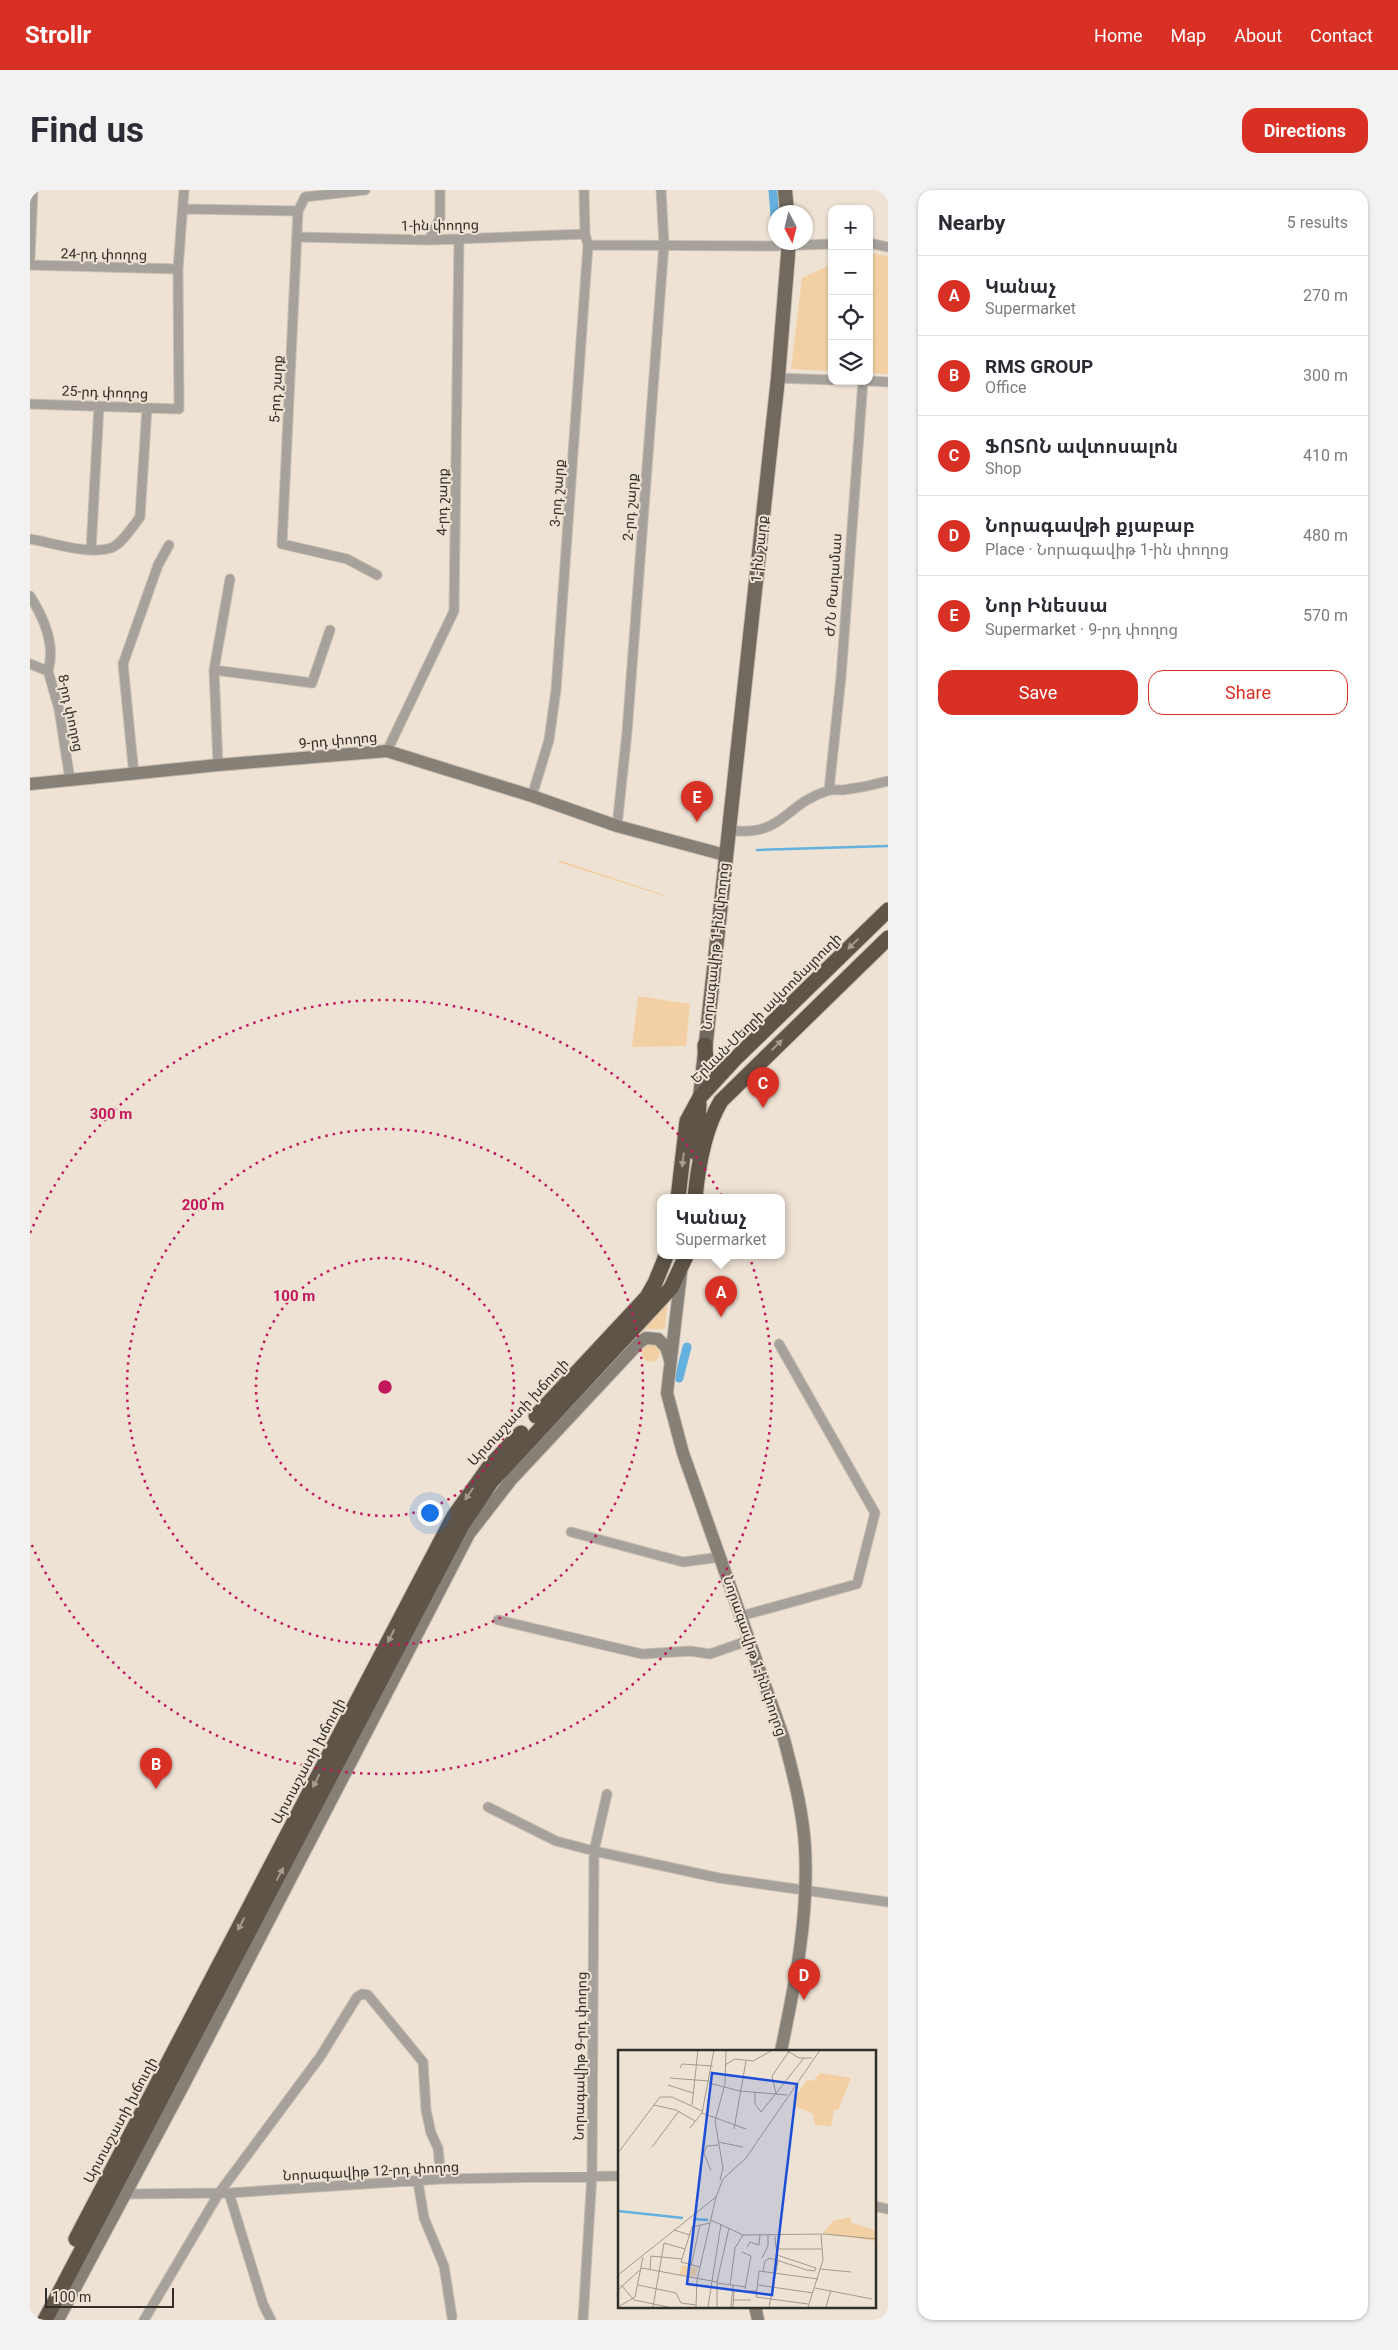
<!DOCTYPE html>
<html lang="en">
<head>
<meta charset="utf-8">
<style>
  :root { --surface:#fff; --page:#f2f2f3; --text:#2b2b33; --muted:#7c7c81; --line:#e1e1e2; --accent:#d93025 }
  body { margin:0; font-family:Roboto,"Noto Sans Armenian",sans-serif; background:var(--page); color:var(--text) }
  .controls { position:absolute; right:15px; top:15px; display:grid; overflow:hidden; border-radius:10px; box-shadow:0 1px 4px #0004 }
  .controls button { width:45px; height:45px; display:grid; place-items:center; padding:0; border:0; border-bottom:1px solid var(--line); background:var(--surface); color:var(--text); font:25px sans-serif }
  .compass { position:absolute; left:738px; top:15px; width:45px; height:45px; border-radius:50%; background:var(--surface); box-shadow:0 1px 4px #0004; rotate:173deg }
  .scale { position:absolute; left:15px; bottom:12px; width:129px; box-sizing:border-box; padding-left:5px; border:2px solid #312d27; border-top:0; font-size:14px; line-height:18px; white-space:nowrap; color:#312d27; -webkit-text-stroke:4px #eee2d4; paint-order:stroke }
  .you { position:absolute; left:399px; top:1322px; width:18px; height:18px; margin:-12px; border:4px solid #fff; border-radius:50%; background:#1a73e8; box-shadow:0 0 0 8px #1a73e833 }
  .badge { display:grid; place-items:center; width:32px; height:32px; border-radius:50%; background:var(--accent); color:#fff; font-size:16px; font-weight:700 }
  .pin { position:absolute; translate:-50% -41px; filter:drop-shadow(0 1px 2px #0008) }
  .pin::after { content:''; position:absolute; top:26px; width:18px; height:15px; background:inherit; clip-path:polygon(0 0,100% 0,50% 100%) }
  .popup { position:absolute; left:627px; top:1004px; width:128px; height:65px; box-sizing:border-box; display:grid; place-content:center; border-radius:10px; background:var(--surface); filter:drop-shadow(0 1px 4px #0005); font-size:16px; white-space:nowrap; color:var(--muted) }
  .popup b { font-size:19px; color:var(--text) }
  .popup::after { content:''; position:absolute; left:50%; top:100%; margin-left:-10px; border:10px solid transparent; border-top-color:var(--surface) }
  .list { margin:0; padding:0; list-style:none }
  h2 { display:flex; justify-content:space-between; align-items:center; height:65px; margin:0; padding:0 20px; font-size:21px }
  h2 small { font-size:16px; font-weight:400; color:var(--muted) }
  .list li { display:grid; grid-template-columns:32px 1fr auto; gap:15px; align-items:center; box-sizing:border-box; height:80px; padding:0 20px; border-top:1px solid var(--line) }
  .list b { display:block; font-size:19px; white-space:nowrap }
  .list p { margin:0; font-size:16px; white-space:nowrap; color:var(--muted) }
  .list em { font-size:16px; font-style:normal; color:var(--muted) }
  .actions { display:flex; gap:10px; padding:15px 20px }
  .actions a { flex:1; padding:11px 0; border:1px solid var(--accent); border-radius:15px; text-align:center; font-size:18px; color:var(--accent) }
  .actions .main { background:var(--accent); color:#fff }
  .icon { flex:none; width:28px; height:28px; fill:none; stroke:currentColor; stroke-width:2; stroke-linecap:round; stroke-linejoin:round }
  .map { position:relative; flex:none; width:858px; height:2130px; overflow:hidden; border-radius:15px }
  header { display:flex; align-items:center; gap:30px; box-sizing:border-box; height:70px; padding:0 25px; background:var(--accent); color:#fff }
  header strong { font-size:24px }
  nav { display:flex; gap:28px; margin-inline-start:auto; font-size:18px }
  .intro { display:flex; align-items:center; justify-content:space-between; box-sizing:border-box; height:120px; padding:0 30px }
  h1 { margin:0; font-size:35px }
  .button { padding:12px 22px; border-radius:15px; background:var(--accent); color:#fff; font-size:18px; font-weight:700 }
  main { display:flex; gap:30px; padding:0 30px }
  aside { flex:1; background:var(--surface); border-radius:15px; box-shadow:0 1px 4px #0004 }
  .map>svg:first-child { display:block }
  .green { fill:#f3d0a4 }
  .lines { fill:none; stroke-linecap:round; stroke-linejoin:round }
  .stream { stroke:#64b1df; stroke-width:2.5 }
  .canal { stroke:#64b1df; stroke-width:9 }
  .street-casing { stroke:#c8beb1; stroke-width:11 }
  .secondary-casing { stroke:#c8beb1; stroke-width:14 }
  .primary-casing { stroke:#c8beb1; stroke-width:16 }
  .highway-casing { stroke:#c8beb1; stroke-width:17 }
  .street { stroke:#a6a19b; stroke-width:9 }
  .secondary { stroke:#878077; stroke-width:12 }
  .primary { stroke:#71685e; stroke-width:14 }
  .highway { stroke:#5e5448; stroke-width:15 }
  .oneway { fill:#a69b8e }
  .ring { fill:none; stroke:#c2185b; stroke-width:2.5; stroke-dasharray:2.5 5 }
  .labels { text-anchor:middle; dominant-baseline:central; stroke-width:4; stroke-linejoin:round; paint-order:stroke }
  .street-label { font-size:14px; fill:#312d27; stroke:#eee2d4 }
  .inset-river { fill:none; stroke:#64b1df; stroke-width:2.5 }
  .inset-road { fill:none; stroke:#a29a8f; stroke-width:1 }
  .view { fill:#1d4ed8; fill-opacity:0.15; stroke:#1d4ed8; stroke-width:2.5 }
  .inset-edge { fill:none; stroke:#312d27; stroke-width:2.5 }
  .centre { fill:#c2185b; stroke:#eee2d4; stroke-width:2.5 }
  .ring-label { font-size:15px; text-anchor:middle; font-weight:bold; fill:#c2185b; stroke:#eee2d4; stroke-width:4; stroke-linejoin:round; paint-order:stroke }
</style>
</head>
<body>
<header>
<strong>Strollr</strong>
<nav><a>Home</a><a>Map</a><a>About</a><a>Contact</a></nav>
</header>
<div class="intro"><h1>Find us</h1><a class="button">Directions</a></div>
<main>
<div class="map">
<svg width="858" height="2130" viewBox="0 0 858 2130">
  <rect width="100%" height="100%" fill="#eee2d4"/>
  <path class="green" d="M839,63L858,66V184L839,183Z
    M802,74V181L761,179L772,88Z
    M529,670L635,705L634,706L528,672Z
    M608,806L660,814L656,856L602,857Z
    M638,1111L635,1136L633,1139H617L606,1146Z
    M612 1163a9 9 0 1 1 18 0a9 9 0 1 1-18 0Z"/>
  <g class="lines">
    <path class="stream" d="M727,660L858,656"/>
    <path class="canal" d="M743,0L746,39
      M649,1188L657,1157"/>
    <defs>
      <path id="street" d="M335,0L275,7L268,21L252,354L317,369L347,385
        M154,19L268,21
        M267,47L399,50L555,44
        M399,50L410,28V0
        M839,53L858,57
        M558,55L743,56L802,54
        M0,68L3,0
        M0,75L148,79
        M748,188L802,190
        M839,191L858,192
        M0,214L149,219L148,79L154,0
        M0,349C24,353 57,365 81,358C92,354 103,336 110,327L117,218
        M61,360L69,216
        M0,406C14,428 26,455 18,481
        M0,474L18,481L29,519L40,590
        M184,480L200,389
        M357,561L424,421L429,49
        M188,575L184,480L282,493L300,440
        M104,585L93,474L128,375L139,355
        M799,600L811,487L833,191
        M502,606L519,550L526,500L558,55L555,44L554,0
        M587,636L597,542L634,54L631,0
        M698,640C754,648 754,614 797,601C802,599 808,600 813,600C828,598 843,595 858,591
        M541,1342L653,1372L690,1367
        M711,1426L827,1394L845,1323L749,1154
        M468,1430L612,1464L660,1461L680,1464L720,1450
        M458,1617L526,1651L564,1661L689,1688L858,1712
        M388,1992L394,2028L414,2076L422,2127
        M199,2003L233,2114L241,2130
        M94,2004L199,2003L411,1989L589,1986
        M844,2016L858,2019
        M114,2130L189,2003L290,1867L327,1807L332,1804L338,1805L393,1872L396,1920L401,1943L408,1958L411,1989
        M553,2130L562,1985L564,1661L577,1604"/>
      <path id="secondary" d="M0,594L188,575L357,561L502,606L587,636L695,665
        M651,1083L637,1203L653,1263L754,1549C763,1584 773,1621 775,1657C779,1727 765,1794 751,1861
        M725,2116L728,2130
        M28,2130L152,1898L439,1344L481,1290L610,1152L616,1148L628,1149L636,1157L640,1170"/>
      <path id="primary" d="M755,0L757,22
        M670,907L748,188L759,52"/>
      <path id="highway" d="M675,855C675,866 676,876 688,878L700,874
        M666,963L669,914
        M648,1008L657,931L670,907L705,869L858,720
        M665,1008C668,976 674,939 691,911L858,748
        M506,1226L617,1107L625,1093L636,1066
        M46,2049L424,1326L459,1277L491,1243
        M15,2130L432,1335L461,1292L641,1098L656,1066"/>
    </defs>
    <use href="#street" class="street-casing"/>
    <use href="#secondary" class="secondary-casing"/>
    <use href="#primary" class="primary-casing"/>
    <use href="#highway" class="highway-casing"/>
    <use href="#street" class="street"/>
    <use href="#secondary" class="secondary"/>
    <use href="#primary" class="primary"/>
    <use href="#highway" class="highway"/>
  </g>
  <defs><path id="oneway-solid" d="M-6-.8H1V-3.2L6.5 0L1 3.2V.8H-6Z" transform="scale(1.25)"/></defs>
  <g class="oneway">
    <use href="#oneway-solid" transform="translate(823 754) rotate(136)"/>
    <use href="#oneway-solid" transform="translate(747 855) rotate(-44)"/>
    <use href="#oneway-solid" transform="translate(653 970) rotate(97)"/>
    <use href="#oneway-solid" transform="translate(439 1304) rotate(124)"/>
    <use href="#oneway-solid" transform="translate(361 1446) rotate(117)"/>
    <use href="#oneway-solid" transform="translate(286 1591) rotate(117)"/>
    <use href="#oneway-solid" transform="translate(250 1684) rotate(-62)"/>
    <use href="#oneway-solid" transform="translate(211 1734) rotate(118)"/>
  </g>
  <g class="ring">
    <circle cx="355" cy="1197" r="129"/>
    <circle cx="355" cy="1197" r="258"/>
    <path d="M0 1043A387 387 0 1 1 0 1351"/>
  </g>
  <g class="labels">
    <g class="street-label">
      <text transform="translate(410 35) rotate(-1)">1-ին փողոց</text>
      <text transform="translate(74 64) rotate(1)">24-րդ փողոց</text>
      <text transform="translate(246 199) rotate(-87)">5-րդ շարք</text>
      <text transform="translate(75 202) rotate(2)">25-րդ փողոց</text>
      <text transform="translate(527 303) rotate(-86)">3-րդ շարք</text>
      <text transform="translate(412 312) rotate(-89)">4-րդ շարք</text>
      <text transform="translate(600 317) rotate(-86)">2-րդ շարք</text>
      <text transform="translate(729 359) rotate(-84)">1-ին շարք</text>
      <text transform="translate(803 395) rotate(-86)">Ժ/Ն Թաղամաս</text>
      <text transform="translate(41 523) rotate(78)">8-րդ փողոց</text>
      <text transform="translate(308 550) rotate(-5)">9-րդ փողոց</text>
      <text transform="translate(685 756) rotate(-84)">Նորագավիթ 1-ին փողոց</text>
      <text transform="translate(736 818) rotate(-45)">Երևան-Մեղրի ավտոմայրուղի</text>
      <text transform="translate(488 1222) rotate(-47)">Արտաշատի խճուղի</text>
      <text transform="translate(725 1466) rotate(71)">Նորագավիթ 1-ին փողոց</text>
      <text transform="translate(278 1571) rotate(-62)">Արտաշատի խճուղի</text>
      <text transform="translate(550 1866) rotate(-89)">Նորագավիթ 9-րդ փողոց</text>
      <text transform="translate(90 1930) rotate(-62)">Արտաշատի խճուղի</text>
      <text transform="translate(341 1981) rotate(-3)">Նորագավիթ 12-րդ փողոց</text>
    </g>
  </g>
  <g transform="translate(588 1860)">
    <rect width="258" height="258" fill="#eee2d4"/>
    <path d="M202,23L233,28L220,60H216L213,76L197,75L195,64L177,56L178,46L188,31L196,30ZM232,167L234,173L257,180V191L205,183L215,171ZM64,215L80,218L78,226L61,225Z" fill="#f3d0a4"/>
    <path class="inset-river" d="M0,161L65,168M75,169L90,170"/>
    <path class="inset-road" d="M168,0L181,8H194M107,15L117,9L135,11L155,0M62,18L64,14L95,16M52,28L91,31M91,33L122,41L169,45M50,35L75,43M137,42V54L143,62L186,8M158,44L154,26L172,0M36,55L58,60L77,71M74,55L80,0M84,63L128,79M72,78L84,63L96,0M116,79L128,11M100,92L125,97M34,97L61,61M0,103L42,47H54L84,61M93,121L86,103L89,96L100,95M102,130L105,118L97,71L107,34L108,0M93,170L125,185L206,184L258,189M56,180L72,185M157,186L158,197L162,199H204M129,197L132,192L141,195L142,185M124,202L133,206L127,239M159,205L198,218M144,208L150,196V185M152,208L189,220L197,221L198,218M73,216L82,175M82,217L63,212L74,177L92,173M202,219L233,222M32,220L33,206L64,209M145,221L147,211L152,208M0,225L98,147L105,129L128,108L202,0M99,233L128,237M3,235L16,250L50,257M20,235L58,243L63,253L78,255M112,235L117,198L125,185M140,235L195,243M197,238L254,249M0,240L24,218L99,232M115,250H133M190,254L138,247L141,221L200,229M0,257L17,247L25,207M35,257L46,193L67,199M78,257L79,230L98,147M90,257L103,174M99,257V232L111,178M113,257L115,235M115,257L116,241H139M151,257L160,211L158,197M190,257L205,210L203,185M208,257L213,240"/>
    <path class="view" d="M94,23L179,34L154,245L69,234Z"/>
    <rect width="258" height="258" class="inset-edge"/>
  </g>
  <circle cx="355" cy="1197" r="8" class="centre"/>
  <g class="ring-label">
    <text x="81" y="929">300 m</text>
    <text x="173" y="1020">200 m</text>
    <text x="264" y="1111">100 m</text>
  </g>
</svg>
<div class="controls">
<button>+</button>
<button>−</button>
<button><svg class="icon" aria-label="locate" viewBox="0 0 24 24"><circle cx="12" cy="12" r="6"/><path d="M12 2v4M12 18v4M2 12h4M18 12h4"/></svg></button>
<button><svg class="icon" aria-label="layers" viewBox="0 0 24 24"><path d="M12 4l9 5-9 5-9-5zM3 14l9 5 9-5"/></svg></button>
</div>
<svg class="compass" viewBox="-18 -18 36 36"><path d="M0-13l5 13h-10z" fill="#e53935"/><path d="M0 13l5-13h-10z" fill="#7c7c81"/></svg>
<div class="scale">100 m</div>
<div class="you"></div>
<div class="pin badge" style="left:691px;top:1127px">A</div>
<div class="popup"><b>Կանաչ</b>Supermarket</div>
<div class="pin badge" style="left:126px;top:1599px">B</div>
<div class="pin badge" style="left:733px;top:918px">C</div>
<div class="pin badge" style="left:774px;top:1810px">D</div>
<div class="pin badge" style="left:667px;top:632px">E</div>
</div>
<aside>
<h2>Nearby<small>5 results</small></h2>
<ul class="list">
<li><span class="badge">A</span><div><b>Կանաչ</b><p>Supermarket</p></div><em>270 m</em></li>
<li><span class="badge">B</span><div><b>RMS GROUP</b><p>Office</p></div><em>300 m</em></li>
<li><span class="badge">C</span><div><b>ՖՈՏՈՆ ավտոսալոն</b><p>Shop</p></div><em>410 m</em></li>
<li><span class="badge">D</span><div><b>Նորագավթի քյաբաբ</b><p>Place · Նորագավիթ 1-ին փողոց</p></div><em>480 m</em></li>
<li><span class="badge">E</span><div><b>Նոր Ինեսսա</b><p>Supermarket · 9-րդ փողոց</p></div><em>570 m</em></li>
</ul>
<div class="actions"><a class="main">Save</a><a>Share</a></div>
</aside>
</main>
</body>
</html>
